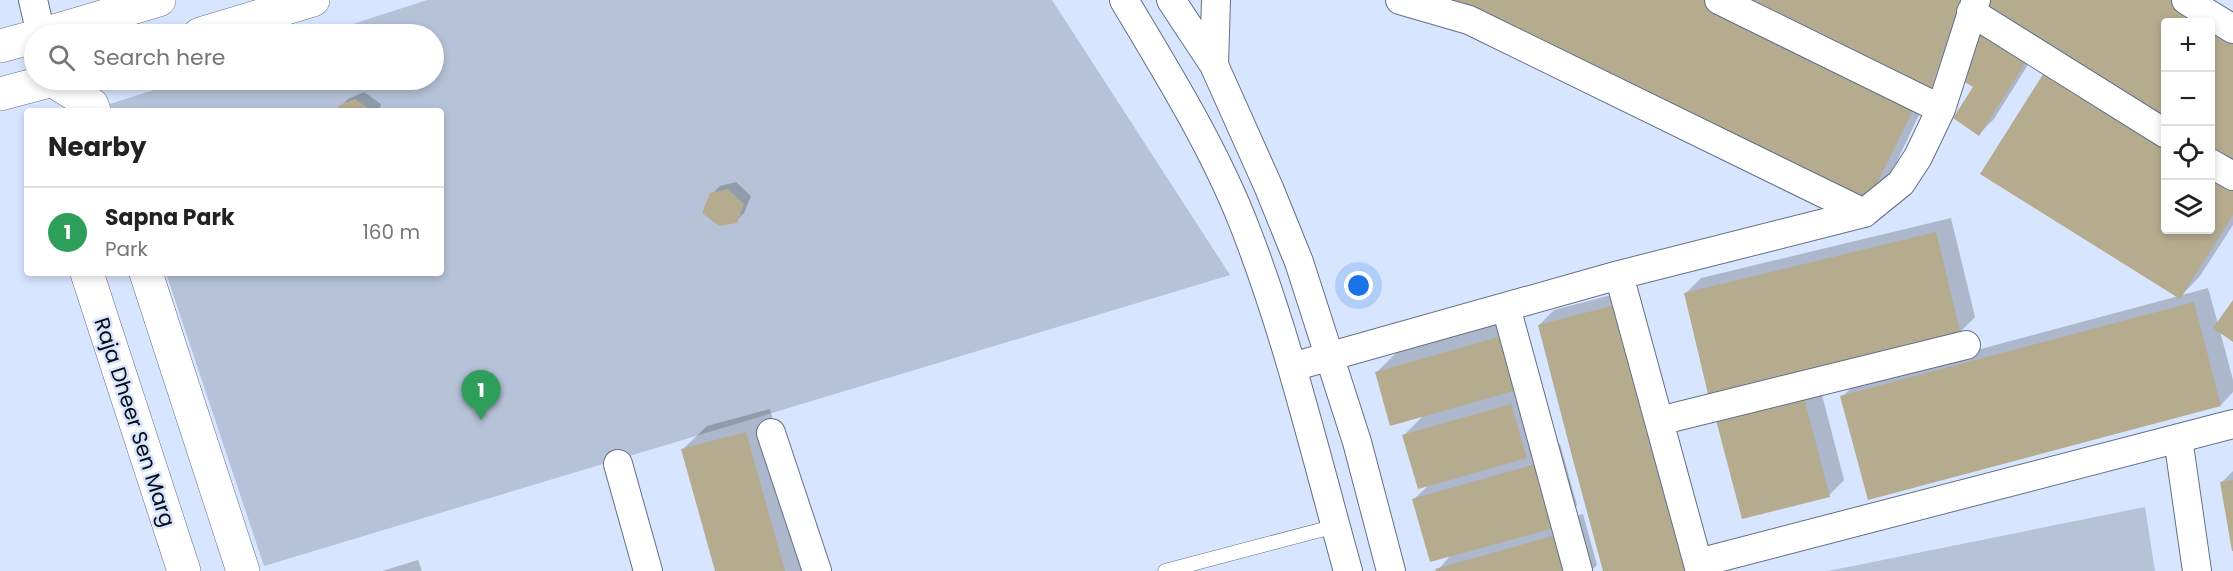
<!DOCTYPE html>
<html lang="en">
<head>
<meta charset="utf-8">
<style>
  :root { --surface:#fff; --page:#f6f6f6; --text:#222; --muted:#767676; --line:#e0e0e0; --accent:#6d5e2b }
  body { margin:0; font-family:Poppins,sans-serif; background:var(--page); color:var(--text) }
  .controls { position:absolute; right:18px; top:18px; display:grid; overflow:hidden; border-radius:6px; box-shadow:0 3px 9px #0003 }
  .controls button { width:54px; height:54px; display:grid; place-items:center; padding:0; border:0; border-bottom:2px solid var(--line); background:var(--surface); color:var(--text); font:30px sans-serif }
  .you { position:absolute; left:1359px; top:286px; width:21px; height:21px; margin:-15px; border:4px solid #fff; border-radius:50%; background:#1a73e8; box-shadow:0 0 0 9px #1a73e833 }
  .badge { display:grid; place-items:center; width:39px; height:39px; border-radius:50%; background:var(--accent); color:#fff; font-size:20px; font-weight:700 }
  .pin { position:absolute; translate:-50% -50px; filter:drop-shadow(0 2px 3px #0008) }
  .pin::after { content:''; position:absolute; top:32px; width:21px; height:18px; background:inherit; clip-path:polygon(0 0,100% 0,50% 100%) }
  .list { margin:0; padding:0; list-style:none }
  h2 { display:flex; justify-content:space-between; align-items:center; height:78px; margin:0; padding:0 24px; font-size:26px }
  h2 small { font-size:20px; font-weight:400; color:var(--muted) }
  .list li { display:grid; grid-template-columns:39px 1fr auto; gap:18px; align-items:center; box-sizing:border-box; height:90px; padding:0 24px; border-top:2px solid var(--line) }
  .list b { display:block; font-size:22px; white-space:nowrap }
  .list p { margin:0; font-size:20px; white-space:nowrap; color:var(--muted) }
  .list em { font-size:20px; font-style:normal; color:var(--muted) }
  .icon { flex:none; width:33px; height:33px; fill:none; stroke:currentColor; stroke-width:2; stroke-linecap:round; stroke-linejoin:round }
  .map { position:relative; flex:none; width:2233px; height:571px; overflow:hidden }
  .search { position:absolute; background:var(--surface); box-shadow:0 3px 9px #0003; left:24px; top:24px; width:420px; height:66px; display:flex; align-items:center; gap:15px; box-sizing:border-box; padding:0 21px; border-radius:33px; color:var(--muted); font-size:22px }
  .panel { position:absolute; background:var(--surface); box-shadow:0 3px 9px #0003; left:24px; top:108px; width:420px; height:168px; border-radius:6px }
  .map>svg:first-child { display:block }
  .green { fill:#b5c2d8 }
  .shadow { fill:#0003; fill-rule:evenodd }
  .building { fill:#b5ac8f }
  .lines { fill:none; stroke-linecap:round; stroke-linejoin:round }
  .service-casing { stroke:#636f86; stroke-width:15 }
  .minor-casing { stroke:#636f86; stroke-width:30 }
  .tertiary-casing { stroke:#636f86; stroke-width:34 }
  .service { stroke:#fff; stroke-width:14 }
  .minor { stroke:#fff; stroke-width:28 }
  .tertiary { stroke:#fff; stroke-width:33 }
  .labels { text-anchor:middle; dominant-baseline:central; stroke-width:5; stroke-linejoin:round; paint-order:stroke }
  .street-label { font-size:21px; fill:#080c14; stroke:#d7e5fe }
</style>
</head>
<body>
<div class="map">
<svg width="2233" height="571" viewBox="0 0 2233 571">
  <rect width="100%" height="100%" fill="#d7e5fe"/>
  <path class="green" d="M427,0H1052L1230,275L264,566L166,273H441V111H112L110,104L185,80H434V34H322Z
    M2145,507L2155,571H1828Z"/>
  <path class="shadow" d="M1444,0H1970L1958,33L1888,180L1868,200Z
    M2233,15V225L2200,276L2182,295L2208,288L2218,324L2233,302V341L2220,331L2233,380V392L2221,405L1869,498L1842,397L1857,382L2179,296L2043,41L1994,119L1979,134L1975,87L1986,26ZM2166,22H2210V230H2166Z
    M364,92L381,104L379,111H339L340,107L348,99Z
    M736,182L751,196L744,213L736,221L712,194L720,186Z
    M1951,218L1975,317L1960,332L1686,293L1701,278Z
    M1630,290L1703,571H1604L1539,325L1554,310Z
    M1522,317L1546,436L1530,452L1560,444L1577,505L1564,519L1583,514L1597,565L1591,571H1437L1451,555L1414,499L1430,484L1404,435L1425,414L1377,372L1397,352Z
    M1819,383L1844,480L1829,495L1718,420Z
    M770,409L814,571H716L683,449L707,426Z
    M2233,471V549L2222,482Z
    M418,560L422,571H382Z"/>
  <path class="building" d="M1441,0H1704L1916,104L1868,202Z
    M1727,0H1961L1929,95Z
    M1985,0H2173L2208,22H2166V124L1984,4Z
    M2211,24L2233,39V168L2211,153Z
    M1985,25L2031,54L1979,136L1953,118L1973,87L1953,75Z
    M2047,68L2166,141V230H2211V169L2233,183V215L2180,299L1980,174Z
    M355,99L372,111H338V106Z
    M728,189L744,204L737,223L719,226L702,213L710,193Z
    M1936,232L1961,334L1708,394L1684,293Z
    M2233,300V342L2213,328Z
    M2194,302L2221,406L1868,500L1840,396Z
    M1615,305L1649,441L1685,571H1603L1573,460L1538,325Z
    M1502,336L1517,390L1390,426L1375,372Z
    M1804,398L1830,497L1742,519L1716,420Z
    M1511,404L1527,458L1418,489L1402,435Z
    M746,432L785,571H715L681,449Z
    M1539,463L1558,527L1430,562L1412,499Z
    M2233,480V551H2232L2220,482Z
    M1563,533L1573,571H1436L1435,569Z"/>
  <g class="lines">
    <defs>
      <path id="service" d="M1165,571L1336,526"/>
      <path id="minor" d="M33,0L41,34
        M1124,0C1168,74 1215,149 1246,230C1289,341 1316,457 1348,571
        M1171,0L1214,65L1269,188L1299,262L1357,442L1391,571
        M1400,0L1469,20L1864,213
        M1719,0L1941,109
        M2186,0L2233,29
        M1971,12L2166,134
        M1214,65L1216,0
        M2210,163L2233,176
        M1619,275L1700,571
        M1506,307L1578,571
        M1292,367L1619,275L1864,213L1901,183L1918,157L1941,109L1976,0
        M1659,421L1966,345
        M771,433L817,571
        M2178,438L2197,571
        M618,464L648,571
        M1698,563L2233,424"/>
      <path id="tertiary" d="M44,34L159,0
        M200,34L313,0
        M0,46L34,37
        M52,80L92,105L94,111
        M0,94L53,80
        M87,273L184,571
        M146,273L243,571"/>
    </defs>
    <use href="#service" class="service-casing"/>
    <use href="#minor" class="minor-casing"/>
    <use href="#tertiary" class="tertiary-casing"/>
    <use href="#service" class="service"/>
    <use href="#minor" class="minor"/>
    <use href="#tertiary" class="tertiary"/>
  </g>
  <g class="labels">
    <g class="street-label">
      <text transform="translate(135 422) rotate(72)">Raja Dheer Sen Marg</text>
    </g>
  </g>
</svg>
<div class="controls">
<button>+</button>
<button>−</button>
<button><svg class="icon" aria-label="locate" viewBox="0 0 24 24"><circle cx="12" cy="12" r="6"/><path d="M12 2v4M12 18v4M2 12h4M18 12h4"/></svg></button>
<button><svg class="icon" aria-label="layers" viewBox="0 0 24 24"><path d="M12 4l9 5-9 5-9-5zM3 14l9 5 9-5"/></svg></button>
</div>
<div class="you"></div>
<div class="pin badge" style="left:481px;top:420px;background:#2e9e5b">1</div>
<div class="search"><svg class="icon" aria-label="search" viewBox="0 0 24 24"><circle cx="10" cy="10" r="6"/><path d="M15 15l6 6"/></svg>Search here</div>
<section class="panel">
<h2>Nearby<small></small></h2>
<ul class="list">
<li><span class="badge" style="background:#2e9e5b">1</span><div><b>Sapna Park</b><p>Park</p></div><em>160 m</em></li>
</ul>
</section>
</div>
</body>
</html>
